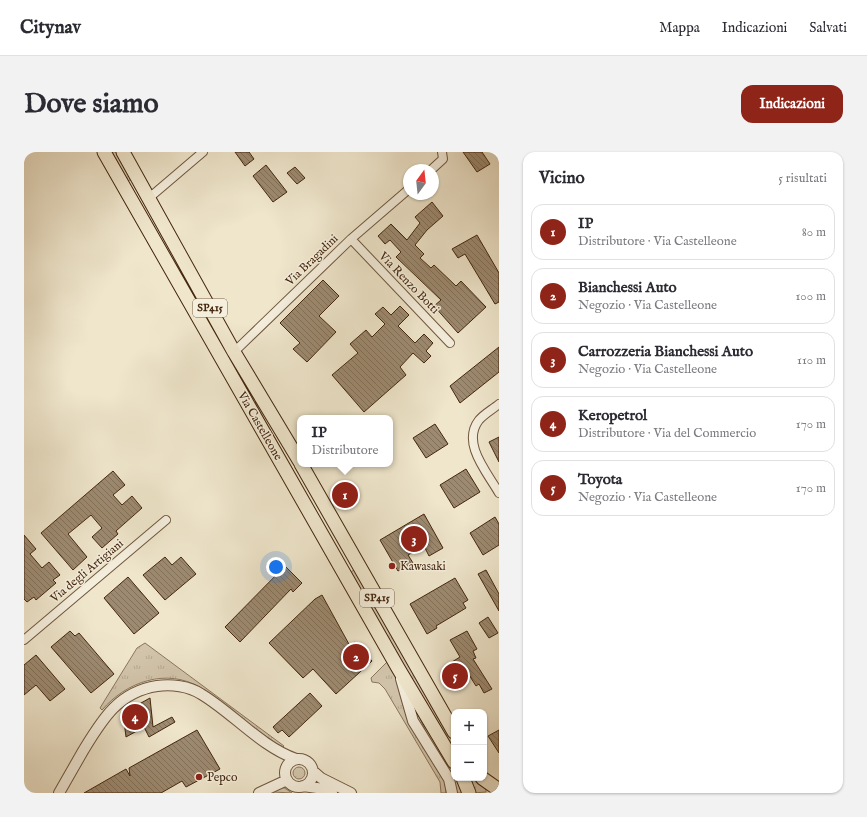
<!DOCTYPE html>
<html lang="it">
<head>
<meta charset="utf-8">
<style>
  :root { --surface:#fff; --page:#f2f2f3; --text:#2b2b33; --muted:#7c7c81; --line:#e1e1e2; --accent:#8f2418 }
  body { margin:0; font-family:"IM FELL English",serif; background:var(--page); color:var(--text) }
  .controls { position:absolute; right:12px; bottom:12px; display:grid; overflow:hidden; border-radius:8px; box-shadow:0 1px 3px #0004 }
  .controls button { width:36px; height:36px; display:grid; place-items:center; padding:0; border:0; border-bottom:1px solid var(--line); background:var(--surface); color:var(--text); font:20px sans-serif }
  .compass { position:absolute; left:379px; top:12px; width:36px; height:36px; border-radius:50%; background:var(--surface); box-shadow:0 1px 3px #0004; rotate:15deg }
  .you { position:absolute; left:252px; top:415px; width:14px; height:14px; margin:-10px; border:3px solid #fff; border-radius:50%; background:#1a73e8; box-shadow:0 0 0 6px #1a73e833 }
  .badge { display:grid; place-items:center; width:26px; height:26px; border-radius:50%; background:var(--accent); color:#fff; font-size:13px; font-weight:700 }
  .pin { position:absolute; translate:-50% -50%; border:2px solid #fff; box-shadow:0 1px 4px #0006 }
  .popup { position:absolute; left:273px; top:263px; width:96px; height:52px; box-sizing:border-box; display:grid; place-content:center; border-radius:8px; background:var(--surface); filter:drop-shadow(0 1px 3px #0005); font-size:13px; white-space:nowrap; color:var(--muted) }
  .popup b { font-size:15px; color:var(--text) }
  .popup::after { content:''; position:absolute; left:50%; top:100%; margin-left:-8px; border:8px solid transparent; border-top-color:var(--surface) }
  .list { margin:0; padding:0; list-style:none }
  h2 { display:flex; justify-content:space-between; align-items:center; height:52px; margin:0; padding:0 16px; font-size:17px }
  h2 small { font-size:13px; font-weight:400; color:var(--muted) }
  .list li { display:grid; grid-template-columns:26px 1fr auto; gap:12px; align-items:center; box-sizing:border-box; height:56px; margin:0 8px 8px; padding:0 8px; border:1px solid var(--line); border-radius:12px }
  .list b { display:block; font-size:15px; white-space:nowrap }
  .list p { margin:0; font-size:13px; white-space:nowrap; color:var(--muted) }
  .list em { font-size:13px; font-style:normal; color:var(--muted) }
  .map { position:relative; flex:none; width:475px; height:641px; overflow:hidden; border-radius:12px }
  header { display:flex; align-items:center; gap:24px; box-sizing:border-box; height:56px; padding:0 20px; background:var(--surface); border-bottom:1px solid var(--line) }
  header strong { font-size:19px }
  nav { display:flex; gap:22px; margin-inline-start:auto; font-size:14px }
  .intro { display:flex; align-items:center; justify-content:space-between; box-sizing:border-box; height:96px; padding:0 24px }
  h1 { margin:0; font-size:28px }
  .button { padding:10px 18px; border-radius:12px; background:var(--accent); color:#fff; font-size:14px; font-weight:700 }
  main { display:flex; gap:24px; padding:0 24px }
  aside { flex:1; background:var(--surface); border-radius:12px; box-shadow:0 1px 3px #0004 }
  .map>svg:first-child { display:block }
  .grass { fill:url(#grass-tufts); stroke:#8b765c }
  .building { fill:url(#building-back-hatch); stroke:#44260d }
  .lines { fill:none; stroke-linecap:round; stroke-linejoin:round }
  .minor-casing { stroke:#6f563d; stroke-width:10 }
  .tertiary-casing { stroke:#6f563d; stroke-width:12 }
  .primary-casing { stroke:#44260d; stroke-width:15 }
  .minor { stroke:#f5efde; stroke-width:8 }
  .tertiary { stroke:#f5efde; stroke-width:10 }
  .primary { stroke:#efe6cc; stroke-width:13 }
  .poi-dot { fill:#8f2418; stroke:#f5efde; stroke-width:1.5 }
  .labels { text-anchor:middle; dominant-baseline:central; stroke-width:3; stroke-linejoin:round; paint-order:stroke }
  .shield { fill:#f5efde; stroke:#79624c; stroke-width:1 }
  .shield-label { font-size:11px; font-weight:bold; fill:#44260d }
  .street-label { font-size:12px; fill:#44260d; stroke:#f5efde }
  .poi-label { font-size:12px; fill:#44260d; stroke:#f5efde; text-anchor:start }
</style>
</head>
<body>
<header>
<strong>Citynav</strong>
<nav><a>Mappa</a><a>Indicazioni</a><a>Salvati</a></nav>
</header>
<div class="intro"><h1>Dove siamo</h1><a class="button">Indicazioni</a></div>
<main>
<div class="map">
<svg width="475" height="641" viewBox="0 0 475 641">
  <defs>
    <pattern id="grass-tufts" width="24" height="20" patternUnits="userSpaceOnUse"><rect width="24" height="20" fill="#d2c5ac"/><path d="M3 7l-1-3M5 7V3M7 7l1-3M15 17l-1-3M17 17v-4M19 17l1-3" fill="none" stroke="#b6a993"/></pattern>
    <pattern id="building-back-hatch" width="6" height="6" patternUnits="userSpaceOnUse"><rect width="6" height="6" fill="#9d8a70"/><path d="M-1 5l2 2M0 0l6 6M5-1l2 2" fill="none" stroke="#82715a"/></pattern>
  </defs>
  <rect width="100%" height="100%" fill="#efe6cc"/>
  <filter id="stains"><feTurbulence type="fractalNoise" baseFrequency=".005" numOctaves="4"/><feColorMatrix values="0 0 0 0 .2 0 0 0 0 .09 0 0 0 0 .02 0 0 0 .5 -.17"/></filter>
  <radialGradient id="worn" r=".72"><stop offset=".6" stop-color="#630" stop-opacity="0"/><stop offset="1" stop-color="#630" stop-opacity=".3"/></radialGradient>
  <path class="grass" d="M88,0H94L109,26L104,29Z
    M330,418L430,591V601L327,420Z
    M121,491L260,594L258,596C242,584 225,572 209,560C198,552 188,543 177,536C143,515 102,530 78,558L76,556L113,496Z
    M365,508L421,629L422,641H417L416,630L361,537L355,531L348,530L347,526Z
    M392,558H395L430,619V626H433L438,641H430Z
    M269 621a6 6 0 1 1 12 0a6 6 0 1 1-12 0Z
    M444,626H451L462,638V640L449,641Z
    M259,635L268,641L249,640Z"/>
  <path class="building" d="M211,0H225L230,7L221,14Z
    M439,0H458L466,12L453,20Z
    M242,13L263,40L249,50L229,24Z
    M271,15L281,26L273,32L263,21Z
    M408,50L419,64L403,78L391,93L400,102L396,106L407,116L410,113L432,134L437,129L462,155L434,181L410,154L417,148L372,105L377,100L366,88L361,92L354,84L367,72L383,88L396,71L391,65Z
    M453,83L475,121V150L471,152L441,102L434,106L428,97Z
    M299,128L315,144L295,164L312,180L283,210L269,197L276,191L256,171Z
    M376,154L385,163L374,174L391,191L400,182L409,191L402,199L407,204L400,211L389,201L376,215L382,223L340,260L308,223L334,201L326,192L342,178L348,185L361,172L351,162L359,155L367,163Z
    M475,195V220L436,251L426,234Z
    M411,272L424,292L402,306L389,286Z
    M475,285V310L465,290Z
    M442,317L456,340L430,356L416,333Z
    M89,319L101,333L89,343L98,353L108,344L118,356L92,379L94,382L78,396L68,385L78,376L67,363L44,382L63,405L49,418L17,381Z
    M329,337L334,344L316,355L312,348Z
    M400,362L419,396L405,404L400,394L384,403L389,411L374,419L356,388Z
    M471,365L475,372V393L459,403L446,381Z
    M0,383L12,397L6,402L18,416L25,410L36,423L29,428L32,431L12,448L10,445L3,450L0,447Z
    M141,405L148,413L157,405L172,422L141,448L119,423Z
    M261,414L278,431L269,440L267,437L216,490L201,475Z
    M462,418L475,442V459L454,422Z
    M104,425L135,461L110,482L80,446Z
    M431,426L444,448L439,451L442,456L412,474L413,476L403,482L386,452Z
    M298,443L326,494L331,490L348,509L312,542L289,517L279,526L245,491L291,447Z
    M464,465L474,481L465,486L455,471Z
    M46,479L51,484L55,481L90,522L67,541L27,495Z
    M443,479L453,497L449,499L452,506L449,507L468,537L460,541L455,532L452,534L442,518L429,526L423,513L436,505L426,488Z
    M12,503L41,537L26,549L12,533L0,543V513Z
    M286,541L298,554L265,585L258,578L254,581L249,575Z
    M126,546L129,575L148,565L151,570L125,585L120,575L102,585L99,561Z
    M173,578L196,617L162,635L158,629L137,641H60L102,617L106,624L105,616Z
    M475,578V601L464,584Z"/>
  <g class="lines">
    <defs>
      <path id="minor" d="M407,18L419,7L418,0
        M125,46L179,0
        M327,87L426,191
        M210,200L327,87L385,37
        M475,252C469,257 460,262 455,268C437,291 463,320 475,341
        M0,488L142,368"/>
      <path id="tertiary" d="M377,527L389,569L425,627L428,641
        M261 621a14 14 0 1 1 28 0a14 14 0 1 1-28 0Z
        M289,619L297,626L327,641
        M279,634L300,637L308,641
        M35,641C43,627 51,613 59,599C78,568 94,540 133,534C147,532 165,534 177,542C209,561 236,594 272,607
        M235,641L263,628"/>
      <path id="primary" d="M80,0L374,516L430,610
        M99,0L210,200L276,310
        M277,312L430,580
        M439,626L445,641
        M458,626L475,638"/>
    </defs>
    <use href="#minor" class="minor-casing"/>
    <use href="#tertiary" class="tertiary-casing"/>
    <use href="#primary" class="primary-casing"/>
    <use href="#minor" class="minor"/>
    <use href="#tertiary" class="tertiary"/>
    <use href="#primary" class="primary"/>
  </g>
  <g class="poi-dot">
    <circle cx="368" cy="414" r="4"/>
    <circle cx="175" cy="625" r="4"/>
  </g>
  <g class="labels">
    <g class="shield">
      <rect x="169" y="147" width="34" height="18" rx="3"/>
      <rect x="336" y="437" width="34" height="18" rx="3"/>
    </g>
    <g class="shield-label">
      <text x="186" y="156">SP415</text>
      <text x="353" y="446">SP415</text>
    </g>
    <g class="street-label">
      <text transform="translate(288 108) rotate(-44)">Via Bragadini</text>
      <text transform="translate(385 131) rotate(46)">Via Renzo Botti</text>
      <text transform="translate(236 274) rotate(60)">Via Castelleone</text>
      <text transform="translate(63 419) rotate(-40)">Via degli Artigiani</text>
    </g>
    <g class="poi-label">
      <text x="376" y="414">Kawasaki</text>
      <text x="183" y="625">Pepco</text>
    </g>
  </g>
  <rect width="100%" height="100%" filter="url(#stains)"/>
  <rect width="100%" height="100%" fill="url(#worn)"/>
</svg>
<div class="controls">
<button>+</button>
<button>−</button>
</div>
<svg class="compass" viewBox="-18 -18 36 36"><path d="M0-13l5 13h-10z" fill="#e53935"/><path d="M0 13l5-13h-10z" fill="#7c7c81"/></svg>
<div class="you"></div>
<div class="pin badge" style="left:321px;top:343px">1</div>
<div class="popup"><b>IP</b>Distributore</div>
<div class="pin badge" style="left:332px;top:505px">2</div>
<div class="pin badge" style="left:390px;top:387px">3</div>
<div class="pin badge" style="left:111px;top:565px">4</div>
<div class="pin badge" style="left:431px;top:524px">5</div>
</div>
<aside>
<h2>Vicino<small>5 risultati</small></h2>
<ul class="list">
<li><span class="badge">1</span><div><b>IP</b><p>Distributore · Via Castelleone</p></div><em>80 m</em></li>
<li><span class="badge">2</span><div><b>Bianchessi Auto</b><p>Negozio · Via Castelleone</p></div><em>100 m</em></li>
<li><span class="badge">3</span><div><b>Carrozzeria Bianchessi Auto</b><p>Negozio · Via Castelleone</p></div><em>110 m</em></li>
<li><span class="badge">4</span><div><b>Keropetrol</b><p>Distributore · Via del Commercio</p></div><em>170 m</em></li>
<li><span class="badge">5</span><div><b>Toyota</b><p>Negozio · Via Castelleone</p></div><em>170 m</em></li>
</ul>
</aside>
</main>
</body>
</html>
